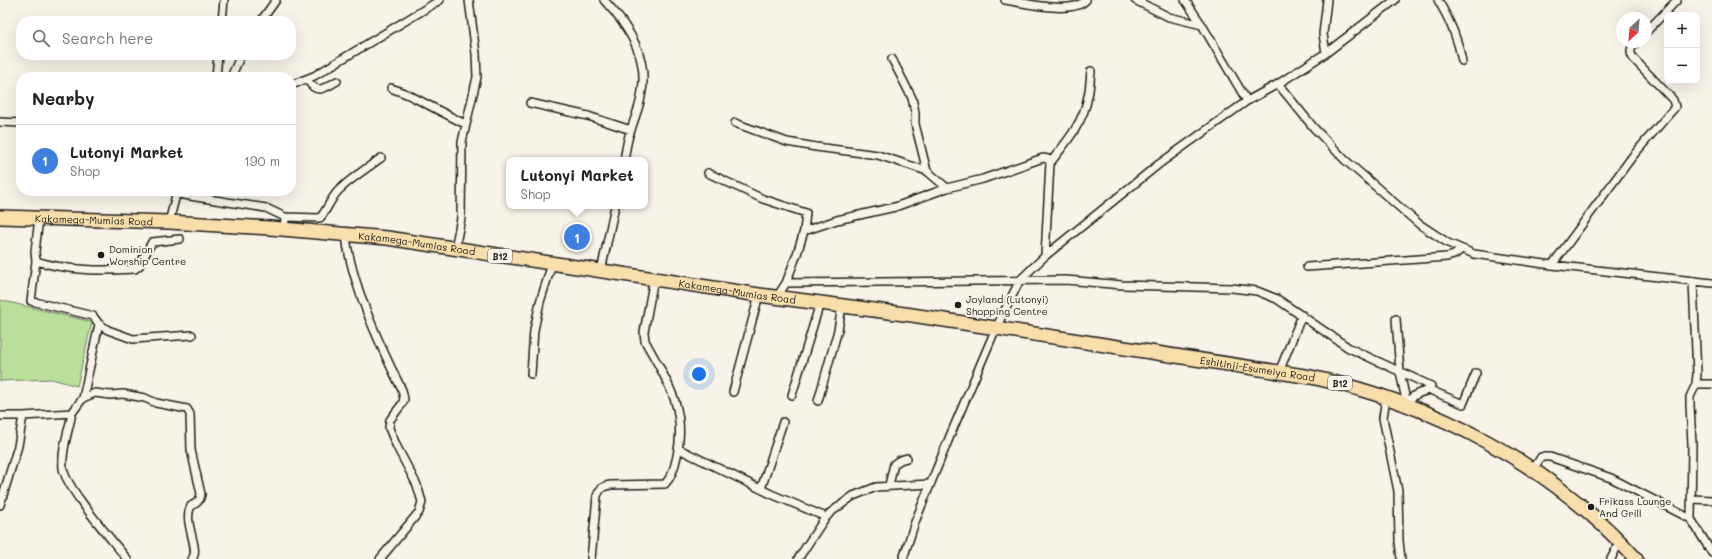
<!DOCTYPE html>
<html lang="en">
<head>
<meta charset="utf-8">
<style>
  :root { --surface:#fff; --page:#f6f6f6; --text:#222; --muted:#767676; --line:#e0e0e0; --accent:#1c1c1c }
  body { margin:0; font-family:Mali,sans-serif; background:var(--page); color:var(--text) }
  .controls { position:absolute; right:12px; top:12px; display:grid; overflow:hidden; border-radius:8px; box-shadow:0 4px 16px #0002 }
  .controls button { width:36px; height:36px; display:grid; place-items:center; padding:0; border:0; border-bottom:1px solid var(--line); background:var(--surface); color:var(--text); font:20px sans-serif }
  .compass { position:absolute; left:1616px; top:12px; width:36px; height:36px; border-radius:50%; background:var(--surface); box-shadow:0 4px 16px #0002; rotate:206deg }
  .you { position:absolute; left:699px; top:374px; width:14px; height:14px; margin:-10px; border:3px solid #fff; border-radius:50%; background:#1a73e8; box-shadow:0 0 0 6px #1a73e833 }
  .badge { display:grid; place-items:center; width:26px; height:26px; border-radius:50%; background:var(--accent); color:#fff; font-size:13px; font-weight:700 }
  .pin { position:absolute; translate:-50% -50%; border:2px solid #fff; box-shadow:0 1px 4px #0006 }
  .popup { position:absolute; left:506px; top:157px; width:142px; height:52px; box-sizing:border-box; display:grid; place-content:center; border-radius:8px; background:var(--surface); filter:drop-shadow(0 1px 3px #0005); font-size:13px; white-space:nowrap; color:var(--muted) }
  .popup b { font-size:15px; color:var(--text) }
  .popup::after { content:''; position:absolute; left:50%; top:100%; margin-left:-8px; border:8px solid transparent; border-top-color:var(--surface) }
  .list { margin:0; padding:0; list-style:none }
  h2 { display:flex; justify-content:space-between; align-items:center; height:52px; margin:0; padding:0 16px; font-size:17px }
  h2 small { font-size:13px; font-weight:400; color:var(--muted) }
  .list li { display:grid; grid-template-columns:26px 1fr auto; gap:12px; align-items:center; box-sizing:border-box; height:72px; padding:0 16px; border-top:1px solid var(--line) }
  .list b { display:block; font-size:15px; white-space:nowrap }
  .list p { margin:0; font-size:13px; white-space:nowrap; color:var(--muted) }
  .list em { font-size:13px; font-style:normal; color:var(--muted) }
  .icon { flex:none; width:22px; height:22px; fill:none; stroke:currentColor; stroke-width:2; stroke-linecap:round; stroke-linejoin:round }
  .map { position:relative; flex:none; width:1712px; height:559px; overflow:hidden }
  .search { position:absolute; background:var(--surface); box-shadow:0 4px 16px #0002; left:16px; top:16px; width:280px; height:44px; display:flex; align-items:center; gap:10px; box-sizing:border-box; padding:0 14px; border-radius:16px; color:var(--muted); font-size:15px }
  .panel { position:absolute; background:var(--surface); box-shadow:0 4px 16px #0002; left:16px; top:72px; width:280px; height:124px; border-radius:16px }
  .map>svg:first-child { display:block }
  .green { fill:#badf9a; stroke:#6b7e5b }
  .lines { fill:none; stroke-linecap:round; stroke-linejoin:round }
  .street-casing { stroke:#1c1c1c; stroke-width:10 }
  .highway-casing { stroke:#1c1c1c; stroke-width:16 }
  .street { stroke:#f7f3e8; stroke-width:7 }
  .highway { stroke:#f8deab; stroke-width:13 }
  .poi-dot { fill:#1c1c1c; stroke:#f7f3e8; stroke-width:1.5 }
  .labels { text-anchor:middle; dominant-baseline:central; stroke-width:4; stroke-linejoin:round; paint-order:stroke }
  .shield { fill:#f7f3e8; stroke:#5e5c59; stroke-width:1 }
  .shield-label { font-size:9px; font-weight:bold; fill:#1c1c1c }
  .street-label { font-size:10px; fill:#1c1c1c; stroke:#f7f3e8 }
  .poi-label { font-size:10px; fill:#1c1c1c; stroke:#f7f3e8; text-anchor:start }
</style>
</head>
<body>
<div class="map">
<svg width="1712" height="559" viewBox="0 0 1712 559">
  <rect width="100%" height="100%" fill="#f7f3e8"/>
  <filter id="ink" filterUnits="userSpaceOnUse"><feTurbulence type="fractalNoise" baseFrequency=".025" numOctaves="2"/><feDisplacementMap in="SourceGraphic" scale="8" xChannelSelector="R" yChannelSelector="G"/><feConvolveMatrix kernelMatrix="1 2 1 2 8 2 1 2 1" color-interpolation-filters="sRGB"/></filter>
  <g filter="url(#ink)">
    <path class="green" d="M0,300L92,322L77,386L52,379L0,381Z"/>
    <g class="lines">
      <defs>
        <path id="street" d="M604,0C629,27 650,58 641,97C639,109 634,119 631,130C627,139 626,150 624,160
          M1005,0C1025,3 1073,15 1086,0
          M1135,0L1169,17L1202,25
          M1185,0L1202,25L1247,101
          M1438,0C1450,20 1458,38 1462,61
          M222,21L224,0
          M261,21L276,0
          M1646,32L1677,0
          M1326,53L1323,34L1327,0
          M892,59L912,98L915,112V124L927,171
          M216,77L218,55
          M231,77L241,55
          M307,79C316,95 324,89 337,81
          M1278,84L1314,128L1345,160L1419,224L1448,243L1474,254L1552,265L1712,283
          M291,85L314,76L440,0
          M391,88L409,95L465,124
          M530,103L588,116L631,130
          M0,122L21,123
          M735,123L787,142L816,147L878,155L927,171L947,188
          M1050,163C1066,143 1084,122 1088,96C1090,88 1090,80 1091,71
          M708,173L763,199L806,213L804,231L837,220L895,207L947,188L983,179L1043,158L1048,159L1050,163L1045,256
          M177,194L266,208L285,217L284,230
          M285,217L320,218C328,209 330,199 339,190C351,178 367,168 381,158
          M39,218L35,252L36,261C68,271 102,271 135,269L139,266L152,242L180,239
          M169,222L177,191
          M346,235C350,281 381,348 402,390L404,399L402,404L390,420L389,428L397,447L417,485L422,502L419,512L380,559
          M455,249L461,218L462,142L477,77L476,54L469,0
          M36,261L31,301L93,316L99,324L108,330L133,339L192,335
          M1552,265L1632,157L1675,107L1673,100L1633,58C1629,51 1631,48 1636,42
          M1307,267L1447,257L1454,255L1462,249
          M601,271L615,206
          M786,283L797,254L804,231
          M777,297L786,283L1066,280L1122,285L1232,288L1257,291L1277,299L1349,348L1431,386L1430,390C1419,393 1412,394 1407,405
          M1396,319L1400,372L1407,405
          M1279,372L1302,315
          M531,374L534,330L540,302L552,264
          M1696,384H1712
          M1430,390L1463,404L1476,373
          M733,392L759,295
          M792,395L820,303
          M1386,397L1383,418L1398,491L1399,541L1401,559
          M83,398L95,393L110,395L123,394L145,398L156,403L187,409L190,414L191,450L201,494C200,501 197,503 191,506C182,522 201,549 192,559
          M818,401L838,330L842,306
          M72,413C69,430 61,450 63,468C65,487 113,541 127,559
          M0,416H23L18,446L0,505
          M23,416L72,413L83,398L99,324
          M679,449L771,494L826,517
          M1533,470L1541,457H1550L1611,478L1691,519L1712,553
          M889,485L894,464L900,460L907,458
          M761,489L783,422
          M1692,499L1712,500
          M1691,519L1692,444L1690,405V397L1696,384L1697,374L1693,282
          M591,559L597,496C600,488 603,486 611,485L665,484C672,477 675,466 677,456C687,408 667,381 645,341L644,332L654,278
          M798,559L823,521L830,513L853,496L876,487L930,484
          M903,559L915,522L950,436L996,328L1020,280L1045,256L1159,164L1247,101L1278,84L1326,53L1395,0
          M1611,559L1620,541"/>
        <g id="highway">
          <path id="s1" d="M0,217L169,222L270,228L387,238L759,295L912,315L1311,377C1434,403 1552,465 1636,559"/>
        </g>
      </defs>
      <use href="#street" class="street-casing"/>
      <use href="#highway" class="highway-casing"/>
      <use href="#street" class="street"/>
      <use href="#highway" class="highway"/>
    </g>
  </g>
  <g class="poi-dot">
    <circle cx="101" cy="255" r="4"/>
    <circle cx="958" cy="305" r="4"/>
    <circle cx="1591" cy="507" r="4"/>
  </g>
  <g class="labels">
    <g class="shield">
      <rect x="488" y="249" width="24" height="14" rx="3"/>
      <rect x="1328" y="376" width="24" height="14" rx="3"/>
    </g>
    <g class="shield-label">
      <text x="500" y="256">B12</text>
      <text x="1340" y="383">B12</text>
    </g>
    <g class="street-label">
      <text stroke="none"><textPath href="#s1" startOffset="94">Kakamega-Mumias Road</textPath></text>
      <text stroke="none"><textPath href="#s1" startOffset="418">Kakamega-Mumias Road</textPath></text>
      <text stroke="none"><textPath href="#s1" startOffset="742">Kakamega-Mumias Road</textPath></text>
      <text stroke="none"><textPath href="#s1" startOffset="1268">Eshitinji-Esumeiya Road</textPath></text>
    </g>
    <g class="poi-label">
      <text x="109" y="249">Dominion<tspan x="109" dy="12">Worship Centre</tspan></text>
      <text x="966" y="299">Joyland (Lutonyi)<tspan x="966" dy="12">Shopping Centre</tspan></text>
      <text x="1599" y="501">Frikass Lounge<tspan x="1599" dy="12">And Grill</tspan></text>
    </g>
  </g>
</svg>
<div class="controls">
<button>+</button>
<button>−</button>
</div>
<svg class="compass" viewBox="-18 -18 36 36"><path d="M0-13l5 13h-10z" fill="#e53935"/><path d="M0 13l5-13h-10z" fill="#767676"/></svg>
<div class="you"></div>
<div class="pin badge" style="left:577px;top:237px;background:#3f7fe0">1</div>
<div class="popup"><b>Lutonyi Market</b>Shop</div>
<div class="search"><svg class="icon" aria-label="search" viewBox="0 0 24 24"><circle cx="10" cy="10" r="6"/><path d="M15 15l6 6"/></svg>Search here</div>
<section class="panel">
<h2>Nearby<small></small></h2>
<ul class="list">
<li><span class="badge" style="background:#3f7fe0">1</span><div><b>Lutonyi Market</b><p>Shop</p></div><em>190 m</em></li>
</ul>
</section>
</div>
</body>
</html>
